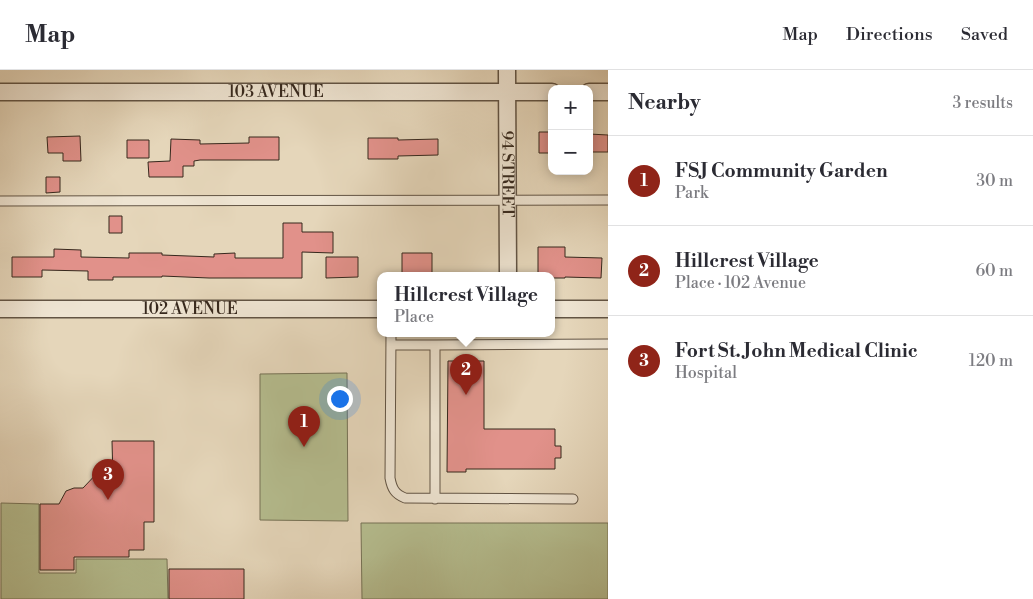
<!DOCTYPE html>
<html lang="en">
<head>
<meta charset="utf-8">
<style>
  :root { --surface:#fff; --page:#f7f7f7; --text:#2b2b33; --muted:#7c7c81; --line:#e1e1e2; --accent:#8f2418 }
  body { margin:0; font-family:"Libre Bodoni",serif; background:var(--page); color:var(--text) }
  .controls { position:absolute; right:15px; top:15px; display:grid; overflow:hidden; border-radius:10px; box-shadow:0 2px 12px #0003 }
  .controls button { width:45px; height:45px; display:grid; place-items:center; padding:0; border:0; border-bottom:1px solid var(--line); background:var(--surface); color:var(--text); font:25px sans-serif }
  .you { position:absolute; left:339px; top:328px; width:18px; height:18px; margin:-12px; border:4px solid #fff; border-radius:50%; background:#1a73e8; box-shadow:0 0 0 8px #1a73e833 }
  .badge { display:grid; place-items:center; width:32px; height:32px; border-radius:50%; background:var(--accent); color:#fff; font-size:16px; font-weight:700 }
  .pin { position:absolute; translate:-50% -41px; filter:drop-shadow(0 1px 2px #0008) }
  .pin::after { content:''; position:absolute; top:26px; width:18px; height:15px; background:inherit; clip-path:polygon(0 0,100% 0,50% 100%) }
  .popup { position:absolute; left:377px; top:202px; width:178px; height:65px; box-sizing:border-box; display:grid; place-content:center; border-radius:10px; background:var(--surface); filter:drop-shadow(0 1px 4px #0005); font-size:16px; white-space:nowrap; color:var(--muted) }
  .popup b { font-size:19px; color:var(--text) }
  .popup::after { content:''; position:absolute; left:50%; top:100%; margin-left:-10px; border:10px solid transparent; border-top-color:var(--surface) }
  .list { margin:0; padding:0; list-style:none }
  h2 { display:flex; justify-content:space-between; align-items:center; height:65px; margin:0; padding:0 20px; font-size:21px }
  h2 small { font-size:16px; font-weight:400; color:var(--muted) }
  .list li { display:grid; grid-template-columns:32px 1fr auto; gap:15px; align-items:center; box-sizing:border-box; height:90px; padding:0 20px; border-top:1px solid var(--line) }
  .list b { display:block; font-size:19px; white-space:nowrap }
  .list p { margin:0; font-size:16px; white-space:nowrap; color:var(--muted) }
  .list em { font-size:16px; font-style:normal; color:var(--muted) }
  .map { position:relative; flex:none; width:608px; height:529px; overflow:hidden }
  header { display:flex; align-items:center; gap:30px; box-sizing:border-box; height:70px; padding:0 25px; background:var(--surface); border-bottom:1px solid var(--line) }
  header strong { font-size:24px }
  nav { display:flex; gap:28px; margin-inline-start:auto; font-size:18px }
  main { display:flex }
  aside { flex:1; background:var(--surface) }
  .map>svg:first-child { display:block }
  .green { fill:#b5bd8f; stroke:#767256 }
  .building { fill:#e1918a; stroke:#36281d }
  .lines { fill:none; stroke-linecap:round; stroke-linejoin:round }
  .service-casing { stroke:#625444; stroke-width:11 }
  .minor-casing { stroke:#625444; stroke-width:19 }
  .service { stroke:#eee4d2; stroke-width:9 }
  .minor { stroke:#eee4d2; stroke-width:16 }
  .labels { text-anchor:middle; dominant-baseline:central; stroke-width:4.5; stroke-linejoin:round; paint-order:stroke }
  .street-label { font-size:16px; fill:#36281d; stroke:#eee4d2 }
</style>
</head>
<body>
<header>
<strong>Map</strong>
<nav><a>Map</a><a>Directions</a><a>Saved</a></nav>
</header>
<main>
<div class="map">
<svg width="608" height="529" viewBox="0 0 608 529">
  <rect width="100%" height="100%" fill="#e5d6ba"/>
  <filter id="stains"><feTurbulence type="fractalNoise" baseFrequency=".004" numOctaves="4"/><feColorMatrix values="0 0 0 0 .2 0 0 0 0 .09 0 0 0 0 .02 0 0 0 .5 -.17"/></filter>
  <radialGradient id="worn" r=".72"><stop offset=".6" stop-color="#630" stop-opacity="0"/><stop offset="1" stop-color="#630" stop-opacity=".3"/></radialGradient>
  <path class="green" d="M347,303L348,451L260,450V304Z
    M1,433L39,434V503H76V489H167L168,529H1Z
    M361,453H608V529H362Z"/>
  <path class="building" d="M539,62H552V83H539Z
    M589,64L608,65V82H589Z
    M80,66L81,91H63V83H48L47,67Z
    M249,67H279V90H200L194,91V96H183V107H149L148,92L170,91L171,69L200,70V74L249,73Z
    M368,68H398V70L438,69V85L398,86V89H368Z
    M127,70H149V88H127Z
    M46,107H60V122L46,123Z
    M109,146H122V163H109Z
    M283,153H302V162H333V183L302,182V208H209L162,206V207H113V210H88V201L42,200V207H12V187H54V179L81,180V187L129,188V183H162V185L214,187V184L235,183V188H283Z
    M538,177H565V187L602,188L601,208L565,207V208H551V206H538Z
    M402,183H432V206H402Z
    M326,187H358V207L326,208Z
    M448,291H484V359H555V376H561V388H555V399H466V402H447Z
    M112,371H154V452H144V480H129V487H74V500H40V434H59L66,421L74,418H83L101,399L113,410Z
    M169,499H244V529H169Z"/>
  <g class="lines">
    <defs>
      <path id="service" d="M0,131L608,130
        M391,264L390,408C392,419 395,424 405,428L573,429
        M391,275H435V429
        M435,275L608,274"/>
      <g id="minor">
        <path id="s1" d="M507,0L508,206"/>
        <path id="s2" d="M0,22H552"/>
        <path d="M589,22H608"/>
        <path id="s3" d="M0,239H381"/>
        <path d="M551,239H608"/>
      </g>
    </defs>
    <use href="#service" class="service-casing"/>
    <use href="#minor" class="minor-casing"/>
    <use href="#service" class="service"/>
    <use href="#minor" class="minor"/>
  </g>
  <g class="labels">
    <g class="street-label">
      <text stroke="none"><textPath href="#s2" startOffset="276">103 AVENUE</textPath></text>
      <text stroke="none"><textPath href="#s1" startOffset="104">94 STREET</textPath></text>
      <text stroke="none"><textPath href="#s3" startOffset="190">102 AVENUE</textPath></text>
    </g>
  </g>
  <rect width="100%" height="100%" filter="url(#stains)"/>
  <rect width="100%" height="100%" fill="url(#worn)"/>
</svg>
<div class="controls">
<button>+</button>
<button>−</button>
</div>
<div class="you"></div>
<div class="pin badge" style="left:304px;top:377px">1</div>
<div class="pin badge" style="left:466px;top:325px">2</div>
<div class="popup"><b>Hillcrest Village</b>Place</div>
<div class="pin badge" style="left:108px;top:430px">3</div>
</div>
<aside>
<h2>Nearby<small>3 results</small></h2>
<ul class="list">
<li><span class="badge">1</span><div><b>FSJ Community Garden</b><p>Park</p></div><em>30 m</em></li>
<li><span class="badge">2</span><div><b>Hillcrest Village</b><p>Place · 102 Avenue</p></div><em>60 m</em></li>
<li><span class="badge">3</span><div><b>Fort St. John Medical Clinic</b><p>Hospital</p></div><em>120 m</em></li>
</ul>
</aside>
</main>
</body>
</html>
